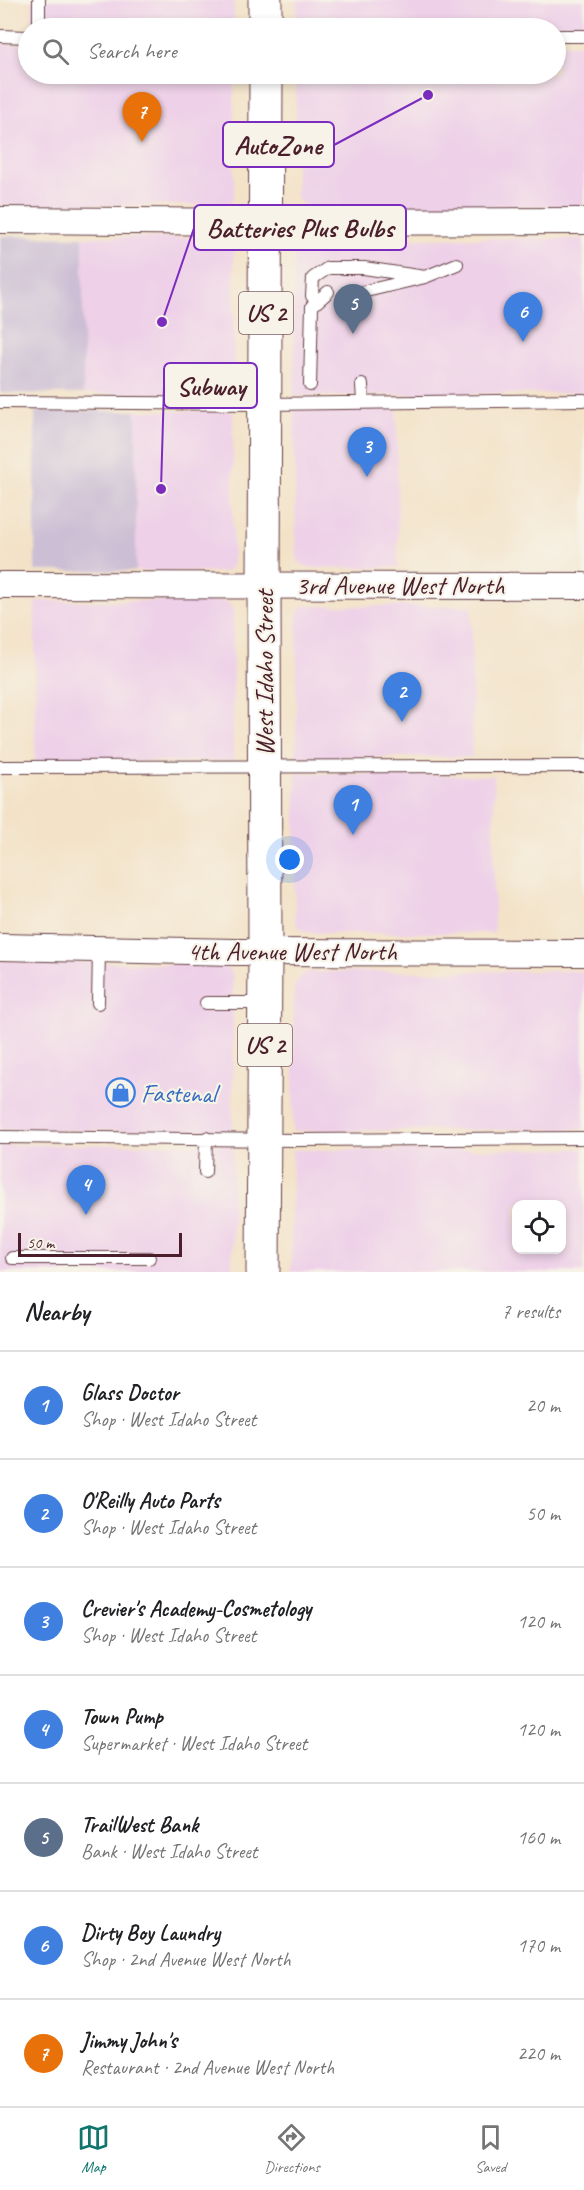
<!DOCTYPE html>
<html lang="en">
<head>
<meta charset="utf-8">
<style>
  :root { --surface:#fff; --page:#f6f6f6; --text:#202124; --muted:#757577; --line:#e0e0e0; --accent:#0f766e }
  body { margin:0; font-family:Caveat,sans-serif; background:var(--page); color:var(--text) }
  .controls { position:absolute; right:18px; bottom:18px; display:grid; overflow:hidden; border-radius:12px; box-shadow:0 3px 9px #0003 }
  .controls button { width:54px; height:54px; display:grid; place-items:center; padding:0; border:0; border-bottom:2px solid var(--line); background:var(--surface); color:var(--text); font:30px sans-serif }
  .scale { position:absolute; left:18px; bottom:15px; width:164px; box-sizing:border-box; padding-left:6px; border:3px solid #4a1f2b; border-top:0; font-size:16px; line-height:21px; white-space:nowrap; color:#4a1f2b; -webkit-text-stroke:4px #f7f3e8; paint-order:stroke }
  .you { position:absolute; left:290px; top:860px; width:21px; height:21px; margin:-15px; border:4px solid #fff; border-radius:50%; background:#1a73e8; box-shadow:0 0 0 9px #1a73e833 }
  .badge { display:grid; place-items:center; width:39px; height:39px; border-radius:50%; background:var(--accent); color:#fff; font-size:20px; font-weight:700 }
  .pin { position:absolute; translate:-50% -50px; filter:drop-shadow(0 2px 3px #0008) }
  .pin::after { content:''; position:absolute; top:32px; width:21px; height:18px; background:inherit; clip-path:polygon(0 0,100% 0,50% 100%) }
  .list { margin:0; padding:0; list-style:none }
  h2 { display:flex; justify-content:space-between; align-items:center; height:78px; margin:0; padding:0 24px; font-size:26px }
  h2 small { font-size:20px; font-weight:400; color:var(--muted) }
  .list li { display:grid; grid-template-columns:39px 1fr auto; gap:18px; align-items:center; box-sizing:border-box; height:108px; padding:0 24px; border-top:2px solid var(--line) }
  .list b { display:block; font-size:22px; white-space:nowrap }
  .list p { margin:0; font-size:20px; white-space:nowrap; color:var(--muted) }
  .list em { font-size:20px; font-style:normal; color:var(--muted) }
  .icon { flex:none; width:33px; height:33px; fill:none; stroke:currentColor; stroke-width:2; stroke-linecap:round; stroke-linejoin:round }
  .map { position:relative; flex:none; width:584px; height:1272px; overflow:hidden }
  .search { position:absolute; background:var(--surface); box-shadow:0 3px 9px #0003; left:18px; right:18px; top:18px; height:66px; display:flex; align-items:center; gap:15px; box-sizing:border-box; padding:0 21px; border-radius:33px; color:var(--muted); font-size:22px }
  .sheet { height:834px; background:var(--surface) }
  nav { display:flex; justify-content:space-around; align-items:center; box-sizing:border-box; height:84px; border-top:2px solid var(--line); background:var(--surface); font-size:16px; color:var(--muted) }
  nav a { display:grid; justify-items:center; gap:3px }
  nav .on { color:var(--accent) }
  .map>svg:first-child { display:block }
  .built { fill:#eed0e8; fill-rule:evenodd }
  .industrial { fill:#ccbed4 }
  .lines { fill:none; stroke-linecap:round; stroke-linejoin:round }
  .service-casing { stroke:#633c42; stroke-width:14 }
  .minor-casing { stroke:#633c42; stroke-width:28 }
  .trunk-casing { stroke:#633c42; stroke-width:35 }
  .service { stroke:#fff; stroke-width:12 }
  .minor { stroke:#fff; stroke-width:26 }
  .trunk { stroke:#fff; stroke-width:33 }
  .labels { text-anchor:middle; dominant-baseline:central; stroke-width:4.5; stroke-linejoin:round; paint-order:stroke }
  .shield { fill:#f7f3e8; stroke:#7e5f64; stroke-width:1.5 }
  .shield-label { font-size:24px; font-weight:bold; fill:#4a1f2b }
  .street-label { font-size:26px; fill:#4a1f2b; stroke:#f7f3e8 }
  .shop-label { font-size:26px; fill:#366cbe; stroke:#f7f3e8; text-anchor:start }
  .leader { fill:none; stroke:#7b2cbf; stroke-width:2 }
  .callout-dot { fill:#7b2cbf; stroke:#f7f3e8; stroke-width:2 }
  .callout { fill:#f7f3e8; stroke:#7b2cbf; stroke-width:2 }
  .callout-label { font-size:27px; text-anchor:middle; font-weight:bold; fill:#4a1f2b }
</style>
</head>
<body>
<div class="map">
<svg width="584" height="1272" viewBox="0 0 584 1272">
  <rect width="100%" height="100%" fill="#f7f3e8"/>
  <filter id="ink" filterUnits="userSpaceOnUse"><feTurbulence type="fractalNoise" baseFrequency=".0167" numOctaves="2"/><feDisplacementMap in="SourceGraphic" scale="12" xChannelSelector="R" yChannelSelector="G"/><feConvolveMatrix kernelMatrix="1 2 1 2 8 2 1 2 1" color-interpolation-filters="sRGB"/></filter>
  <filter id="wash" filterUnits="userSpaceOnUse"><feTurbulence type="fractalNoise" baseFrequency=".008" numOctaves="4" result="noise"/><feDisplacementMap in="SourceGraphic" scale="24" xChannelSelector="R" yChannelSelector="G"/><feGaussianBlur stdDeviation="1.35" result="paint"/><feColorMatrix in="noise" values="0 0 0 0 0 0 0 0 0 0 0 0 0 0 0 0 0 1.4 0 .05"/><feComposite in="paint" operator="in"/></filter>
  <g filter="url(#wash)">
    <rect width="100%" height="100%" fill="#f3e2c7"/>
    <path class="built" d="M32,0H234V28H32Z
      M296,0H584V29L297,28Z
      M0,44H28V74H234V196L231,202L226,205H0Z
      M556,44H584V206L306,207L296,198V74H556Z
      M83,237L225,238L230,240L234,246V395L83,394Z
      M441,238L584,239V393L294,396V254L299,244L312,239Z
      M294,409H397L398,567L311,568L299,563L296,551Z
      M136,411H233V564L226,572L136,571Z
      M35,601H224L229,603L233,609V761L35,762Z
      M303,606H472V757H296L297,615Z
      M296,773L494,776V933H323L307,932L299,928L295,920Z
      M0,960L214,965L229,969L233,975V1131L0,1130Z
      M584,971V1129L293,1131L294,986L298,979L308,972Z
      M233,1144L232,1272H0V1145Z
      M584,1149V1272H291L292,1150ZM516,1204H562V1250H516Z"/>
    <path class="industrial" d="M0,236L83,237V394L0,393Z
      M35,411H136V571H35Z"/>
  </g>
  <g filter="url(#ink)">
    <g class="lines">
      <defs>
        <path id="service" d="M39,28V0
          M0,36L28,37
          M556,36H584
          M362,292L425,277L457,264
          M312,296L313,278L328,268H364L425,277
          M310,385L312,306L328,292
          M362,385L363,402
          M0,402L265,404L584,400
          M0,767L584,766
          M98,1003L99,950
          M206,1003H265
          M0,1137L297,1140L584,1138
          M205,1172L206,1138
          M12,1258H149"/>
        <path id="minor" d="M0,220L266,222L584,221
          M0,585L584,586
          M0,947L235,952L584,953"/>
        <path id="trunk" d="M265,0V28
          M263,1272L265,952L264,584L266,74"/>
      </defs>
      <use href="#service" class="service-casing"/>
      <use href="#minor" class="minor-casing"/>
      <use href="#trunk" class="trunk-casing"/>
      <use href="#service" class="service"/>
      <use href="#minor" class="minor"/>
      <use href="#trunk" class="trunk"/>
    </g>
  </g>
  <defs>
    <symbol id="shop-ring" viewBox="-11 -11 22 22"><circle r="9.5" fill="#f7f3e8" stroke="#3f7fe0" stroke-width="1.5"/><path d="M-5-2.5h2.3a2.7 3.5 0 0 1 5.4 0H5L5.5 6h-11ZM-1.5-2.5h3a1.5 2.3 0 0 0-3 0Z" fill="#3f7fe0"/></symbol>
  </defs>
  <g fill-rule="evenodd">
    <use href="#shop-ring" x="104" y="1076" width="33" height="33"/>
  </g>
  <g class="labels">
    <g class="shield">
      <rect x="239" y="292" width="54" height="42" rx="4.5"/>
      <rect x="238" y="1024" width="54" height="42" rx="4.5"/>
    </g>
    <g class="shield-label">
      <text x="266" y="313">US 2</text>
      <text x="265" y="1045">US 2</text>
    </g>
    <g class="street-label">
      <text x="400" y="585">3rd Avenue West North</text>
      <text transform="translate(264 673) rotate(-90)">West Idaho Street</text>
      <text x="292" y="951">4th Avenue West North</text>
    </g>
    <g class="shop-label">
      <text x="141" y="1093">Fastenal</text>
    </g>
  </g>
  <path class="leader" d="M428 95L334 145M162 322L194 228M161 489L164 386"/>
  <g class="callout-dot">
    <circle cx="428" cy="95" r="6"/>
    <circle cx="162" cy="322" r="6"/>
    <circle cx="161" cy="489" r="6"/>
  </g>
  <g class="callout">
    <rect x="223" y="122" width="111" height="45" rx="6"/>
    <rect x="194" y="205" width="212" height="45" rx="6"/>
    <rect x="164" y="363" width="93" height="45" rx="6"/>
  </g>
  <g class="callout-label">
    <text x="278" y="154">AutoZone</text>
    <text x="300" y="237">Batteries Plus Bulbs</text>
    <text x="211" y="395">Subway</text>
  </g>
</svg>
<div class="controls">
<button><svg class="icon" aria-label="locate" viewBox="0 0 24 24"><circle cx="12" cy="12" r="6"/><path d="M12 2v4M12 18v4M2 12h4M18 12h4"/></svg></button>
</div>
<div class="scale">50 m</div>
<div class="you"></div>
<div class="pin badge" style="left:353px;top:835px;background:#3f7fe0">1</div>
<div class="pin badge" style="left:402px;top:722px;background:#3f7fe0">2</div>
<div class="pin badge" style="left:367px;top:477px;background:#3f7fe0">3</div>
<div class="pin badge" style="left:86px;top:1215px;background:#3f7fe0">4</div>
<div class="pin badge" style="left:353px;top:334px;background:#5c6f8a">5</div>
<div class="pin badge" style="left:523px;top:342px;background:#3f7fe0">6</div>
<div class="pin badge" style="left:142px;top:142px;background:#e8710a">7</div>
<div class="search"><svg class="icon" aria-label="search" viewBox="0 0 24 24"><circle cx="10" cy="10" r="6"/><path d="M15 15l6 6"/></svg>Search here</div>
</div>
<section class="sheet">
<h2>Nearby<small>7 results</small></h2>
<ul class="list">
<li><span class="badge" style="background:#3f7fe0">1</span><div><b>Glass Doctor</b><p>Shop · West Idaho Street</p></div><em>20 m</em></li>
<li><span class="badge" style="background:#3f7fe0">2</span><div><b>O'Reilly Auto Parts</b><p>Shop · West Idaho Street</p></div><em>50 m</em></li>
<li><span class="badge" style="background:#3f7fe0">3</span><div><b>Crevier's Academy-Cosmetology</b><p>Shop · West Idaho Street</p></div><em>120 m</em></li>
<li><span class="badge" style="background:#3f7fe0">4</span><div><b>Town Pump</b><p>Supermarket · West Idaho Street</p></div><em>120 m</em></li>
<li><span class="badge" style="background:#5c6f8a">5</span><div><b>TrailWest Bank</b><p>Bank · West Idaho Street</p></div><em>160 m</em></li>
<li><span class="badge" style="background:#3f7fe0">6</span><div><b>Dirty Boy Laundry</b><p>Shop · 2nd Avenue West North</p></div><em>170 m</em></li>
<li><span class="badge" style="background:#e8710a">7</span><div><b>Jimmy John's</b><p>Restaurant · 2nd Avenue West North</p></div><em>220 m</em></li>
</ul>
</section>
<nav>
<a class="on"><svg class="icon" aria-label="map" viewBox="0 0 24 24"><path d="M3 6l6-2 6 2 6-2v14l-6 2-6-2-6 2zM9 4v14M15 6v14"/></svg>Map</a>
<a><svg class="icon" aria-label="directions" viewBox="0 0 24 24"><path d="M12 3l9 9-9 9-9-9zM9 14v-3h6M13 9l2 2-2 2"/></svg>Directions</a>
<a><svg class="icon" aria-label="saved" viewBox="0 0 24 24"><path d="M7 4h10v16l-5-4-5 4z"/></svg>Saved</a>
</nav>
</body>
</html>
